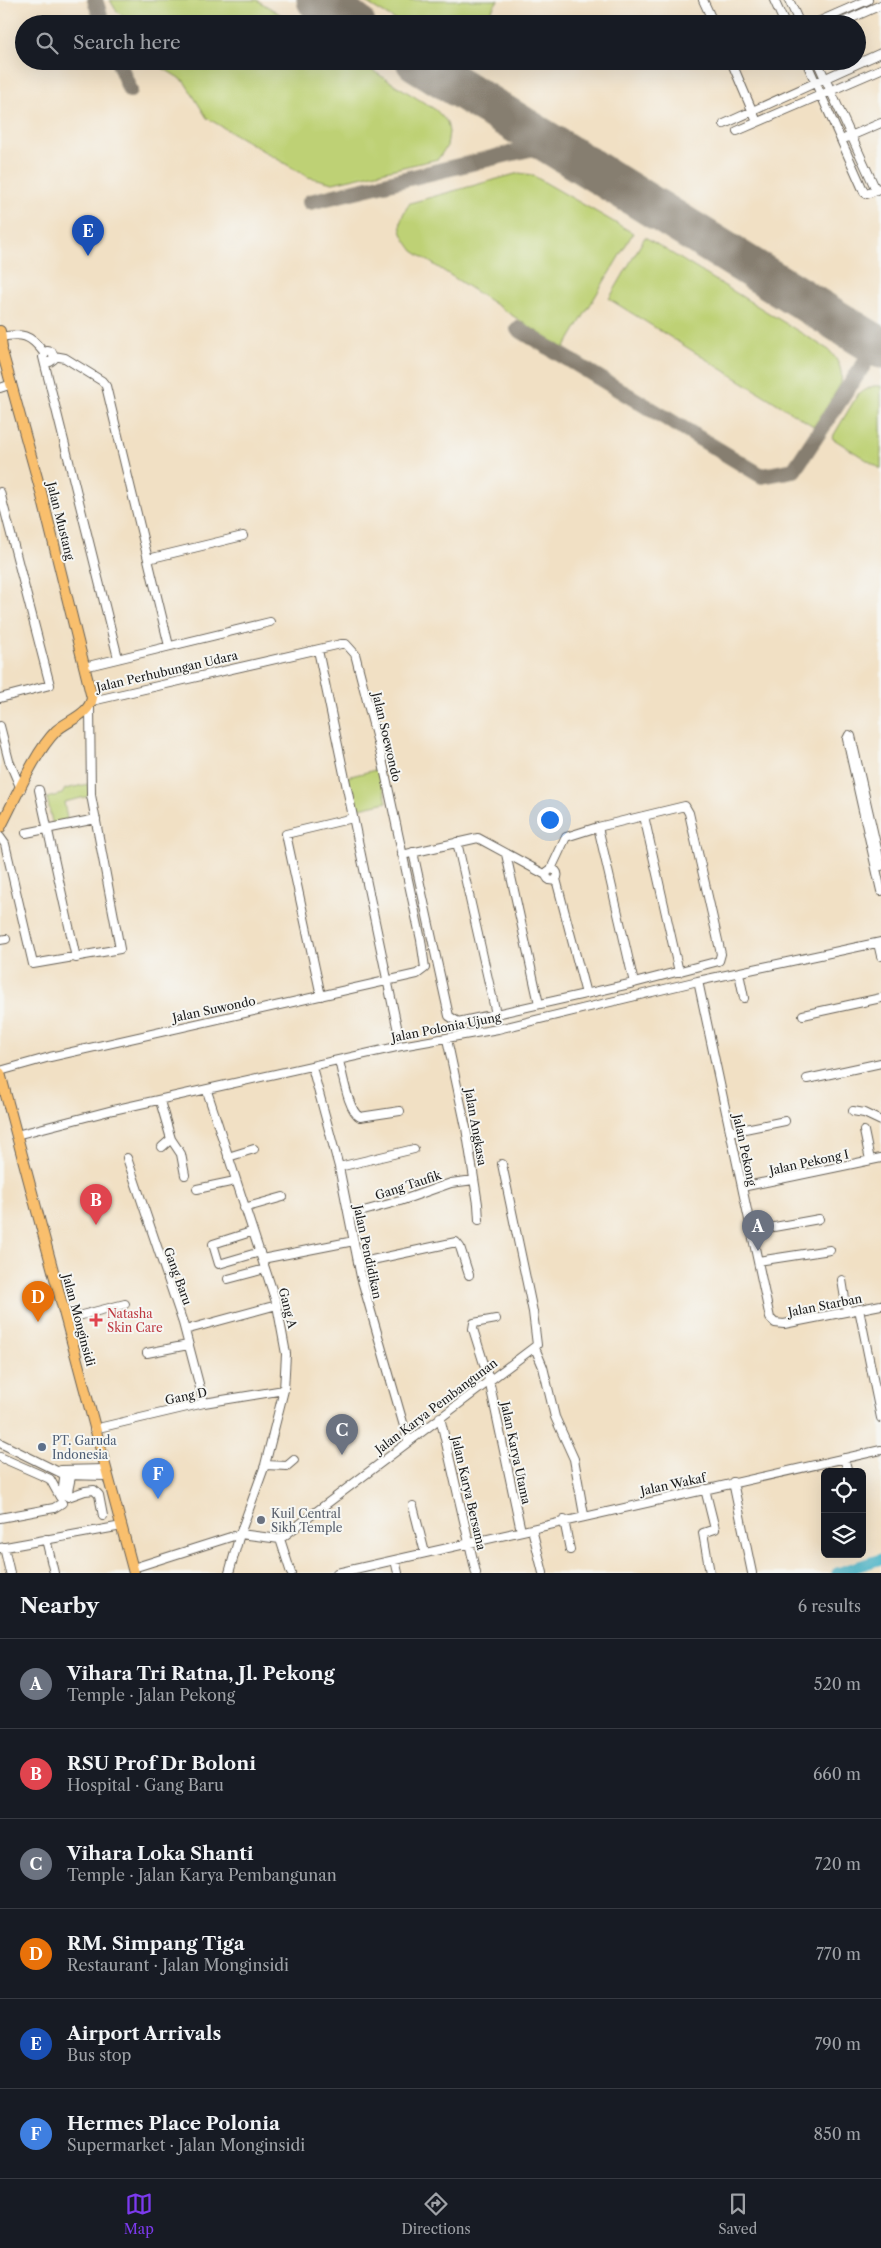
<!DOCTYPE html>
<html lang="en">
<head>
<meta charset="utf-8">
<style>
  :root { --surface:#171b24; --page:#20242c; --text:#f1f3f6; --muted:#9ea1a6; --line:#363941; --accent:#7c3aed }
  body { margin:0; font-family:"Libre Caslon Text",serif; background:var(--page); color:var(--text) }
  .controls { position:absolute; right:15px; bottom:15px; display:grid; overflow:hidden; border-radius:8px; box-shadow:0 5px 20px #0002 }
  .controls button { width:45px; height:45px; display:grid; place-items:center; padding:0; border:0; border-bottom:1px solid var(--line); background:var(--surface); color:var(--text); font:25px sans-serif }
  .you { position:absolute; left:549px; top:819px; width:18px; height:18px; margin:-12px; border:4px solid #fff; border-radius:50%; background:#1a73e8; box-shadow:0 0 0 8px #1a73e833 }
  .badge { display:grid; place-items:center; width:32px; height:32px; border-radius:50%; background:var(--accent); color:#fff; font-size:16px; font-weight:700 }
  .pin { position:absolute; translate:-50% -41px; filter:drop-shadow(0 1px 2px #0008) }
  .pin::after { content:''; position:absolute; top:26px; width:18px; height:15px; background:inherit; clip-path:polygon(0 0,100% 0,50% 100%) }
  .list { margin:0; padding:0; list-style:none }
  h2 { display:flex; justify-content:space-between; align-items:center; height:65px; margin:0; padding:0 20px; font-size:21px }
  h2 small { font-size:16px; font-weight:400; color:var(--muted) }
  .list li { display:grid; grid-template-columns:32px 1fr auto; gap:15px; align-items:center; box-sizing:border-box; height:90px; padding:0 20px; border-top:1px solid var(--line) }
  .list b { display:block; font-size:19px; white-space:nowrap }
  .list p { margin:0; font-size:16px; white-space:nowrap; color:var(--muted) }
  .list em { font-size:16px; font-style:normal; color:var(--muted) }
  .icon { flex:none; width:28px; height:28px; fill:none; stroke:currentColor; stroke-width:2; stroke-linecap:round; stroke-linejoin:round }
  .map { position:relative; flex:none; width:881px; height:1573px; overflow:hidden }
  .search { position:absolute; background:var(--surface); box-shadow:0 5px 20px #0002; left:15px; right:15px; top:15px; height:55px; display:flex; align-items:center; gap:12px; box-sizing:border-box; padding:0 18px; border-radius:28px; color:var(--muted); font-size:19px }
  .sheet { height:605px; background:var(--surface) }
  nav { display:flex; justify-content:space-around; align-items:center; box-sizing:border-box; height:70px; border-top:1px solid var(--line); background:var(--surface); font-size:14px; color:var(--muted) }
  nav a { display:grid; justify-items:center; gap:2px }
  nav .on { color:var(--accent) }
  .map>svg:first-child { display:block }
  .green { fill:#bed174; stroke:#6d7648 }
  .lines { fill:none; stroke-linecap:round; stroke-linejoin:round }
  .river { stroke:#4bb5c8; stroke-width:11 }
  .taxiway { stroke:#867e70; stroke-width:16 }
  .runway { stroke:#867e70; stroke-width:41 }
  .minor-casing { stroke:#676157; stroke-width:10 }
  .major-casing { stroke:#676157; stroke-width:12 }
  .minor { stroke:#fff; stroke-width:8 }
  .major { stroke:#f9bf6d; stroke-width:10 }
  .health-dot { fill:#e0444e; stroke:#f6f6f2; stroke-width:2 }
  .service-dot { fill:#5c6f8a; stroke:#f6f6f2; stroke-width:2 }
  .worship-dot { fill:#6b7280; stroke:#f6f6f2; stroke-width:2 }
  .labels { text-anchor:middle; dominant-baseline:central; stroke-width:4; stroke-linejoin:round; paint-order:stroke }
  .street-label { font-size:12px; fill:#1c1c1c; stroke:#f6f6f2 }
  .health-label { font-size:12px; fill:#be3a42; stroke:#f6f6f2; text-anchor:start }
  .service-label { font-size:12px; fill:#4e5e75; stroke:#f6f6f2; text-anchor:start }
  .worship-label { font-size:12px; fill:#5b616d; stroke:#f6f6f2; text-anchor:start }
</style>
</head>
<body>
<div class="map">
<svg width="881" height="1573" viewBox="0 0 881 1573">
  <rect width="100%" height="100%" fill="#f6f6f2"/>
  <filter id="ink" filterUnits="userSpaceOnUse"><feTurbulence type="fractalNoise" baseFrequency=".02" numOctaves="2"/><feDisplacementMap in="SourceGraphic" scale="10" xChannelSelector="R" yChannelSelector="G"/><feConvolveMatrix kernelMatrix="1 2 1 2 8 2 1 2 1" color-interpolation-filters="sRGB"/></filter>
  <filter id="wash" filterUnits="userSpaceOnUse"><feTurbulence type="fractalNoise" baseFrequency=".0096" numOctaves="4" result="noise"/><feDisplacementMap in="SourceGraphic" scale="20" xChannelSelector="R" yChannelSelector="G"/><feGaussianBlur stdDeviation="1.12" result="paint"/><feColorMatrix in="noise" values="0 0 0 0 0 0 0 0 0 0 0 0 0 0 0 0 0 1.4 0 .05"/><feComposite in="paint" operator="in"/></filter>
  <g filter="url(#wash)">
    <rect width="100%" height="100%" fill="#f1e0c4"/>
    <path class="green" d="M110,0H257L296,24H137L117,12Z
      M362,0H498L483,24H402Z
      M158,61H357L436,110L447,122L449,132L447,146L438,159L333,183L308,177L207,118L184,81L161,67Z
      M519,173L532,175L633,233L564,349L413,251C399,232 395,224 410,203Z
      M645,237L829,350C838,360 843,369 841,383L815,427L609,299Z
      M873,386H881V469L832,438L858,394Z
      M379,769L387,802L355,809L347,777Z
      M88,784L90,796L64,802L68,824L53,827L47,798L62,794L65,789Z"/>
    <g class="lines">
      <path class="river" d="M837,1573L881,1559"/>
      <path class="taxiway" d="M95,0L103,24
        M118,61L130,90
        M310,202L550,144
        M518,329L762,476L794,470L866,361"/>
      <path class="runway" d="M317,0L355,24
        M416,61L881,348"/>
    </g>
  </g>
  <g filter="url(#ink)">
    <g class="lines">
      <defs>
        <path id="minor" d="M703,0L714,24
          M774,0L785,24
          M789,0L800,24
          M813,24L868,0
          M838,24L881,5
          M731,61L757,122
          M806,61L864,192L867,194L881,188
          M817,61L876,190
          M724,124L881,53
          M737,131L881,69
          M846,138L881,123
          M0,337C22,333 30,334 44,353
          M54,356L65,358L102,381L106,386L169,646
          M45,362H50L54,359L52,352L47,351L43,357L118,658
          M0,388L12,384
          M0,492L50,685L0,698
          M148,559L243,536
          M318,650L399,1036
          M84,667L270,622
          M0,726L9,761L21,789
          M39,790L76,958
          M644,816L679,972
          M26,833L96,819
          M0,837L5,844L33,964L120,949L91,795L90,706
          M413,852L449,1016L458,1022L496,1014L457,842
          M506,854L539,1004
          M402,855L478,838L546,875
          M881,866L851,736L849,735L847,739L881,891
          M551,869L566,837L598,827
          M546.5 875a5.5 5.5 0 1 1 11 0a5.5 5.5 0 1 1-11 0Z
          M556,879L586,994
          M0,940L6,939
          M878,943L881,956
          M739,973L744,998
          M698,981L770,1318L775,1323L784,1324L881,1305
          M321,996L286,834L353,818
          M496,1014L634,983L719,961L721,954L689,813L685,806L598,827L634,983
          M803,1015L881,998
          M447,1039L466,1128L478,1204L479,1220
          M339,1061C343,1075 348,1111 360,1117L400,1111
          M312,1067L339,1167L361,1277L408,1440
          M0,1071L50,1057L417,974L425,968L421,940L382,759L355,654L346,644H341L92,701
          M807,1079L881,1063
          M207,1091L277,1305L286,1354L284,1390L265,1465L240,1534L229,1573
          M160,1101L171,1139L181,1154L185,1175
          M853,1111L864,1113L881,1121
          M864,1131L870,1160
          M730,1132L785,1121
          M16,1135L113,1110L401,1046L498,1029L698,981L881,942
          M162,1147L171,1139
          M228,1157L254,1149
          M127,1158L183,1323L204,1403
          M339,1167L414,1149
          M742,1187L881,1158
          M197,1189L235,1181
          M244,1208L283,1197
          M349,1215L400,1201L451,1183L474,1180
          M752,1231L819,1219
          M251,1232L213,1244L219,1264L260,1252
          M262,1259L354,1241
          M758,1261L830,1250
          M358,1263L456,1242L460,1247L469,1275
          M228,1279L265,1269
          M842,1280L847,1311
          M859,1309L881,1418
          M66,1319L125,1304
          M496,1319L474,1323L473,1329L489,1380L521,1531
          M185,1330L277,1305
          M535,1348L543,1367L555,1417L574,1459L584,1515
          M147,1353L188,1345
          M440,1417L476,1573
          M94,1429L204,1403L284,1390
          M0,1443L65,1475L106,1476
          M0,1457L50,1479L60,1497
          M844,1458L848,1472
          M265,1465L287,1466L294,1460
          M61,1470L105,1469
          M733,1482L752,1573
          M705,1489L715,1529L703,1533L710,1573
          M62,1495L65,1470
          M67,1496L72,1472
          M68,1497L85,1491L94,1490L99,1495L103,1516
          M413,1506L425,1553
          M0,1518L54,1508L62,1503
          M564,1520L570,1550
          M532,1529L543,1573
          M46,1539L54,1573
          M280,1539L537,1345L533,1312L502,1164
          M4,1547L10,1573
          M0,1548L122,1526
          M395,1560L398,1573
          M133,1568L240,1534L280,1539L291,1573
          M337,1573L881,1450"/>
        <path id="major" d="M0,331L2,348
          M0,344L41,492L92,698C89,715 68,720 56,731C34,753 15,800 0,828
          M0,1073L134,1573"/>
      </defs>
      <use href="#minor" class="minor-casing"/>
      <use href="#major" class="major-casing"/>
      <use href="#minor" class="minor"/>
      <use href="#major" class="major"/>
    </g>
  </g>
  <path class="health-dot" d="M93.5 1312.5h5v5h5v5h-5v5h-5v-5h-5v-5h5z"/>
  <circle class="service-dot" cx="42" cy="1447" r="5"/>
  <circle class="worship-dot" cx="261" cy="1520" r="5"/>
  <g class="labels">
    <g class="street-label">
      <text transform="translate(61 521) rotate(76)">Jalan Mustang</text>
      <text transform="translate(167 671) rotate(-13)">Jalan Perhubungan Udara</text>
      <text transform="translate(387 737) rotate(77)">Jalan Soewondo</text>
      <text transform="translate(214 1009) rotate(-12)">Jalan Suwondo</text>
      <text transform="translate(446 1027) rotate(-11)">Jalan Polonia Ujung</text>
      <text transform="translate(476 1127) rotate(80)">Jalan Angkasa</text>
      <text transform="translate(745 1150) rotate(78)">Jalan Pekong</text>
      <text transform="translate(809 1162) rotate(-12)">Jalan Pekong I</text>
      <text transform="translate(408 1185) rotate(-18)">Gang Taufik</text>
      <text transform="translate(368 1252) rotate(78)">Jalan Pendidikan</text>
      <text transform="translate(178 1276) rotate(70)">Gang Baru</text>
      <text transform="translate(825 1305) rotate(-11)">Jalan Starban</text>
      <text transform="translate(288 1308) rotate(76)">Gang A</text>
      <text transform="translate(79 1320) rotate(75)">Jalan Monginsidi</text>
      <text transform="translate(186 1396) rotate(-12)">Gang D</text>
      <text transform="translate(436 1406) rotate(-37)">Jalan Karya Pembangunan</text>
      <text transform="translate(516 1453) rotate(78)">Jalan Karya Utama</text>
      <text transform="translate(673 1484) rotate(-12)">Jalan Wakaf</text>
      <text transform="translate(469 1493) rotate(77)">Jalan Karya Bersama</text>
    </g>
    <g class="health-label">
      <text x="107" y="1313">Natasha<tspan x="107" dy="14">Skin Care</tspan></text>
    </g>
    <g class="service-label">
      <text x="52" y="1440">PT. Garuda<tspan x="52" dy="14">Indonesia</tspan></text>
    </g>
    <g class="worship-label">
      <text x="271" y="1513">Kuil Central<tspan x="271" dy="14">Sikh Temple</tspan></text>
    </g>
  </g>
</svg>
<div class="controls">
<button><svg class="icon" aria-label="locate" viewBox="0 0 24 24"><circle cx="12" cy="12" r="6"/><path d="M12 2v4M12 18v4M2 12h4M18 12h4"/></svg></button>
<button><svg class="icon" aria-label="layers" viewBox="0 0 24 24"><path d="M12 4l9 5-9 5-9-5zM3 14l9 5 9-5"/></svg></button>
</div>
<div class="you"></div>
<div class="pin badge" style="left:758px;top:1251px;background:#6b7280">A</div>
<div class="pin badge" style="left:96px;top:1225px;background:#e0444e">B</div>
<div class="pin badge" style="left:342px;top:1455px;background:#6b7280">C</div>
<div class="pin badge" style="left:38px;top:1322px;background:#e8710a">D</div>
<div class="pin badge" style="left:88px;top:256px;background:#1a4fb4">E</div>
<div class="pin badge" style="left:158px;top:1499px;background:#3f7fe0">F</div>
<div class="search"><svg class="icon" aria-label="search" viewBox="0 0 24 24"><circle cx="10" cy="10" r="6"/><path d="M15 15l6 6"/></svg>Search here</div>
</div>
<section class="sheet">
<h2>Nearby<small>6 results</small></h2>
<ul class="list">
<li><span class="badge" style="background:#6b7280">A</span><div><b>Vihara Tri Ratna, Jl. Pekong</b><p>Temple · Jalan Pekong</p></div><em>520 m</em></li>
<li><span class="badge" style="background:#e0444e">B</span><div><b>RSU Prof Dr Boloni</b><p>Hospital · Gang Baru</p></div><em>660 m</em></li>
<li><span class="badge" style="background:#6b7280">C</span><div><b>Vihara Loka Shanti</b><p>Temple · Jalan Karya Pembangunan</p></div><em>720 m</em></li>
<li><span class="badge" style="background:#e8710a">D</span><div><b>RM. Simpang Tiga</b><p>Restaurant · Jalan Monginsidi</p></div><em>770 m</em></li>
<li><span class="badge" style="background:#1a4fb4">E</span><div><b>Airport Arrivals</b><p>Bus stop</p></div><em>790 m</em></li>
<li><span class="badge" style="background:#3f7fe0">F</span><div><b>Hermes Place Polonia</b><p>Supermarket · Jalan Monginsidi</p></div><em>850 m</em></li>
</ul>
</section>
<nav>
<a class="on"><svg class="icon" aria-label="map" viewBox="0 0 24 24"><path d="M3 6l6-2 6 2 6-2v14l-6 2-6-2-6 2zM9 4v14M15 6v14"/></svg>Map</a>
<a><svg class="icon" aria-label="directions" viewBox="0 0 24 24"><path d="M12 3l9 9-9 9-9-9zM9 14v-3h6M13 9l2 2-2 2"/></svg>Directions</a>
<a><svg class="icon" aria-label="saved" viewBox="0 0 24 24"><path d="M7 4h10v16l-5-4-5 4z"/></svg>Saved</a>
</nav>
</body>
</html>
